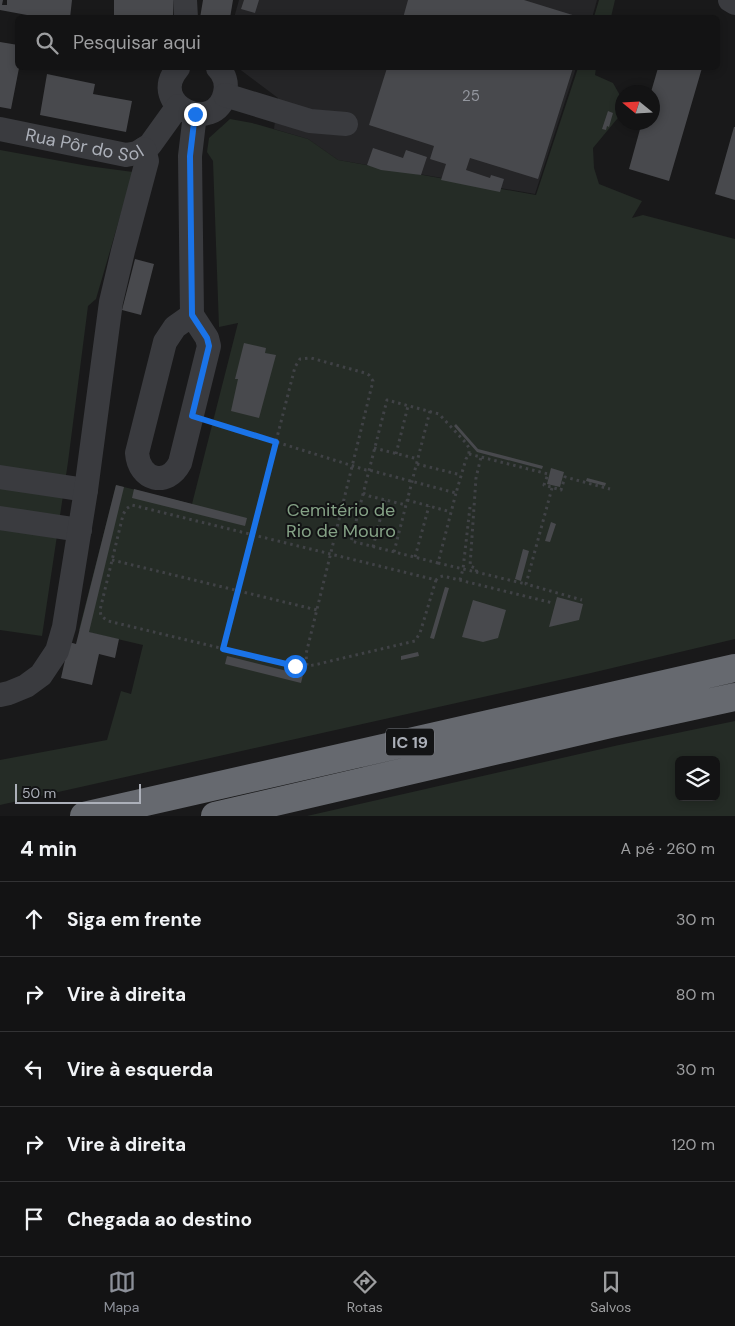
<!DOCTYPE html>
<html lang="pt">
<head>
<meta charset="utf-8">
<style>
  :root { --surface:#131314; --page:#1c1c1d; --text:#f1f3f6; --muted:#9d9ea0; --line:#323234; --accent:#8c9099 }
  body { margin:0; font-family:"DM Sans",sans-serif; background:var(--page); color:var(--text) }
  .controls { position:absolute; right:15px; bottom:15px; display:grid; overflow:hidden; border-radius:8px; box-shadow:0 2px 8px #0003 }
  .controls button { width:45px; height:45px; display:grid; place-items:center; padding:0; border:0; border-bottom:1px solid var(--line); background:var(--surface); color:var(--text); font:25px sans-serif }
  .compass { position:absolute; left:615px; top:85px; width:45px; height:45px; border-radius:50%; background:var(--surface); box-shadow:0 2px 8px #0003; rotate:288deg }
  .scale { position:absolute; left:15px; bottom:12px; width:126px; box-sizing:border-box; padding-left:5px; border:2px solid #acb0b9; border-top:0; font-size:14px; line-height:18px; white-space:nowrap; color:#acb0b9; -webkit-text-stroke:4px #131415; paint-order:stroke }
  .stop { position:absolute; width:15px; height:15px; margin:-11px; border:4px solid #1a73e8; border-radius:50%; background:#fff }
  .stop.end { background:#1a73e8; border-color:#fff; box-shadow:0 1px 5px #0008 }
  .list { margin:0; padding:0; list-style:none }
  h2 { display:flex; justify-content:space-between; align-items:center; height:65px; margin:0; padding:0 20px; font-size:21px }
  h2 small { font-size:16px; font-weight:400; color:var(--muted) }
  .list li { display:grid; grid-template-columns:32px 1fr auto; gap:15px; align-items:center; box-sizing:border-box; height:75px; padding:0 20px; border-top:1px solid var(--line) }
  .list b { display:block; font-size:19px; white-space:nowrap }
  .list em { font-size:16px; font-style:normal; color:var(--muted) }
  .icon { flex:none; width:28px; height:28px; fill:none; stroke:currentColor; stroke-width:2; stroke-linecap:round; stroke-linejoin:round }
  .map { position:relative; flex:none; width:735px; height:816px; overflow:hidden }
  .search { position:absolute; background:var(--surface); box-shadow:0 2px 8px #0003; left:15px; right:15px; top:15px; height:55px; display:flex; align-items:center; gap:12px; box-sizing:border-box; padding:0 18px; border-radius:8px; color:var(--muted); font-size:19px }
  .sheet { height:440px; background:var(--surface) }
  nav { display:flex; justify-content:space-around; align-items:center; box-sizing:border-box; height:70px; border-top:1px solid var(--line); background:var(--surface); font-size:14px; color:var(--muted) }
  nav a { display:grid; justify-items:center; gap:2px }
  nav .on { color:var(--accent) }
  .map>svg:first-child { display:block }
  .built { fill:#252527 }
  .green { fill:#252c26; fill-rule:evenodd }
  .building { fill:#48494d }
  .lines { fill:none; stroke-linecap:round; stroke-linejoin:round }
  .path { stroke:#404246; stroke-width:3; stroke-dasharray:2.5 4; stroke-linecap:butt }
  .minor { stroke:#3a3b3f; stroke-width:24 }
  .highway { stroke:#66696f; stroke-width:28 }
  .route { stroke:#1a73e8; stroke-width:6 }
  .labels { text-anchor:middle; dominant-baseline:central; stroke-width:4; stroke-linejoin:round; paint-order:stroke }
  .number-label { font-size:15px; fill:#93969e }
  .shield { fill:#131415; stroke:#7e8188; stroke-width:1 }
  .shield-label { font-size:16px; font-weight:bold; fill:#acb0b9 }
  .street-label { font-size:18px; fill:#acb0b9; stroke:#131415 }
  .park-label { font-size:18px; fill:#85a286; stroke:#131415 }
</style>
</head>
<body>
<div class="map">
<svg width="735" height="816" viewBox="0 0 735 816">
  <rect width="100%" height="100%" fill="#19191a"/>
  <path class="built" d="M239,0H597L592,18H234Z
    M238,68H576L535,194L338,160L308,139L274,129L278,98Z"/>
  <path class="green" d="M599,0H615L611,17H594Z
    M578,68H596L595,75L613,83L622,99V113L593,148L594,168L599,184L642,201L632,218L643,215L735,239V639L591,673L0,805V760L107,740L121,691L131,694L143,645L79,630L116,485L192,504L238,323L219,327L213,161L207,152L209,138L230,119L252,123L308,139L338,160L536,195Z
    M0,150L88,166L133,172L96,299L88,306L68,462L42,636L0,630Z
    M735,721V816H307L619,745ZM679,760H716V797H679Z"/>
  <path class="building" d="M0,0H3L2,5H7V0H72L70,18H43L0,10Z
    M114,0H173V18H114Z
    M203,0H233L230,18H200Z
    M244,0H259L255,13L241,9Z
    M408,0H524L579,17L403,18Z
    M0,42L18,45L19,68L11,109L0,107Z
    M387,68H573L538,179L470,158L466,170L490,178L491,175L504,179L500,192L441,180L446,164L430,159L434,146L369,125Z
    M658,68H702L669,181L629,169L642,122H652V92H651Z
    M47,74L95,84L93,94L132,101L126,132L40,115Z
    M608,111L613,113L609,127L607,126L606,130L602,129Z
    M734,127H735V200L715,194Z
    M373,148L403,158L406,150L427,157L421,175L381,170L367,165Z
    M135,259L154,264L141,315L122,310Z
    M244,343L266,348L265,353L276,355L259,418L231,411L238,379H235Z
    M456,424L478,449L543,466L542,469L477,452L454,426Z
    M551,468L564,472L560,487L547,484Z
    M587,478L606,483L605,486L586,481Z
    M116,485L124,487L89,632L119,639L115,658L99,654L92,685L61,678L69,642L76,644Z
    M134,489L247,518L245,526L132,498Z
    M551,522L556,524L550,542L545,541Z
    M523,549L529,551L521,581L515,579Z
    M445,587L449,588L434,639L430,638Z
    M557,597L583,604L579,620L549,627Z
    M473,600L506,610L498,638L483,642L462,637Z
    M418,652L419,656L401,660V656Z
    M227,656L303,675L301,683L225,664Z"/>
  <g class="lines">
    <path class="path" d="M209,421L366,470H369L456,493L466,459L469,454V448L466,443L439,414L387,400C375,447 363,494 351,541L438,563L456,493
      M374,448L418,459
      M396,454L408,406
      M469,454L548,474L544,485L561,490L565,477L610,489
      M417,464L461,475
      M552,488L526,584L582,600
      M363,493L369,496L406,505
      M407,500L451,512
      M373,547L385,500
      M394,552L430,411
      M415,557L429,506
      M112,560L317,610
      M438,563L526,584
      M476,572L477,569L470,566L476,478L481,457
      M436,580L420,633L415,641L314,665L299,667L108,621L101,616L100,610L123,515L126,509L132,505L436,580L439,577L443,576L553,603
      M460,580L463,569L470,507
      M223,649L295,367L300,359L311,358L365,373L369,375L373,381L306,654L307,666"/>
    <g class="minor">
      <path d="M185,0L186,18"/>
      <path d="M730,0L735,3"/>
      <path d="M178,68C146,106 216,136 225,93C227,84 225,75 218,68"/>
      <path d="M225,95L310,121L346,124"/>
      <path id="s1" d="M0,129L126,155L137,153L150,145L178,106"/>
      <path d="M192,315L175,327L165,342L137,453C139,480 167,488 180,463L209,346L207,338L192,315L190,156L195,114"/>
      <path d="M0,477L86,490"/>
      <path d="M0,518L80,530"/>
      <path d="M0,695L9,693L26,686L41,675L57,651L64,627L86,490L111,302L123,251L147,161L144,149"/>
    </g>
    <path class="highway" d="M84,816L735,668
      M215,816L610,724L735,697"/>
  </g>
  <g class="lines">
    <path class="route" d="M195,114L190,156L192,315L207,338L209,346L192,416L276,442L223,649L295,666"/>
  </g>
  <g class="labels">
    <g class="number-label">
      <text x="471" y="96">25</text>
    </g>
    <rect class="shield" x="386" y="728.5" width="48" height="27" rx="4"/>
    <g class="shield-label">
      <text x="410" y="742">IC 19</text>
    </g>
    <g class="street-label">
      <text stroke="none"><textPath href="#s1" startOffset="86">Rua Pôr do Sol</textPath></text>
    </g>
    <g class="park-label">
      <text x="341" y="510">Cemitério de<tspan x="341" dy="21">Rio de Mouro</tspan></text>
    </g>
  </g>
</svg>
<div class="controls">
<button><svg class="icon" aria-label="layers" viewBox="0 0 24 24"><path d="M12 4l9 5-9 5-9-5zM3 14l9 5 9-5"/></svg></button>
</div>
<svg class="compass" viewBox="-18 -18 36 36"><path d="M0-13l5 13h-10z" fill="#e53935"/><path d="M0 13l5-13h-10z" fill="#9d9ea0"/></svg>
<div class="scale">50 m</div>
<div class="stop" style="left:295px;top:666px"></div>
<div class="stop end" style="left:195px;top:114px"></div>
<div class="search"><svg class="icon" aria-label="search" viewBox="0 0 24 24"><circle cx="10" cy="10" r="6"/><path d="M15 15l6 6"/></svg>Pesquisar aqui</div>
</div>
<section class="sheet">
<h2>4 min<small>A pé · 260 m</small></h2>
<ul class="list">
<li><svg class="icon" aria-label="ahead" viewBox="0 0 24 24"><path d="M12 20V5M6 11l6-6 6 6"/></svg><div><b>Siga em frente</b></div><em>30 m</em></li>
<li><svg class="icon" aria-label="right" viewBox="0 0 24 24"><path d="M7 20v-9h11M14 6l5 5-5 5"/></svg><div><b>Vire à direita</b></div><em>80 m</em></li>
<li><svg class="icon" aria-label="left" viewBox="0 0 24 24"><path d="M17 20v-9H6M10 6l-5 5 5 5"/></svg><div><b>Vire à esquerda</b></div><em>30 m</em></li>
<li><svg class="icon" aria-label="right" viewBox="0 0 24 24"><path d="M7 20v-9h11M14 6l5 5-5 5"/></svg><div><b>Vire à direita</b></div><em>120 m</em></li>
<li><svg class="icon" aria-label="arrive" viewBox="0 0 24 24"><path d="M6 21V4h12l-3 4 3 4H6"/></svg><div><b>Chegada ao destino</b></div></li>
</ul>
</section>
<nav>
<a class="on"><svg class="icon" aria-label="map" viewBox="0 0 24 24"><path d="M3 6l6-2 6 2 6-2v14l-6 2-6-2-6 2zM9 4v14M15 6v14"/></svg>Mapa</a>
<a><svg class="icon" aria-label="directions" viewBox="0 0 24 24"><path d="M12 3l9 9-9 9-9-9zM9 14v-3h6M13 9l2 2-2 2"/></svg>Rotas</a>
<a><svg class="icon" aria-label="saved" viewBox="0 0 24 24"><path d="M7 4h10v16l-5-4-5 4z"/></svg>Salvos</a>
</nav>
</body>
</html>
